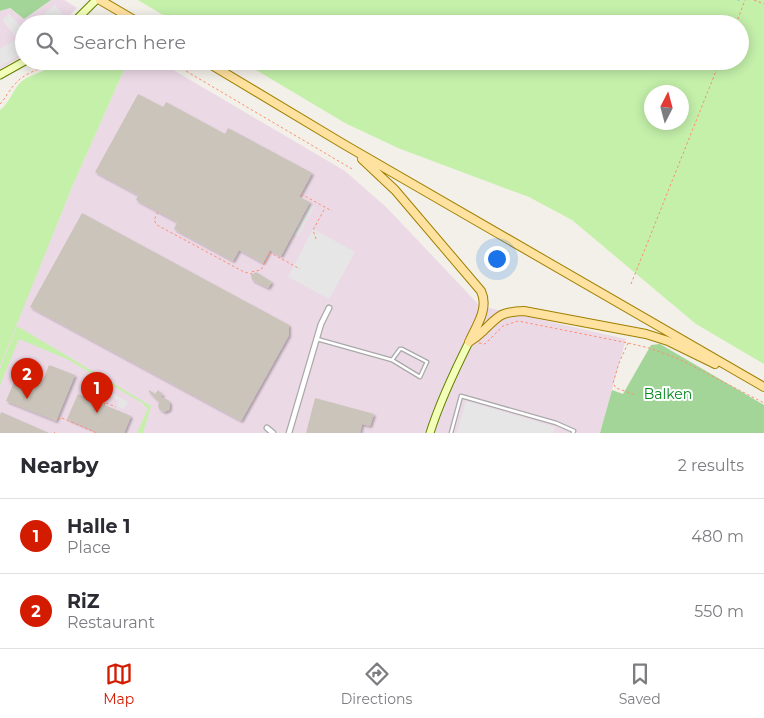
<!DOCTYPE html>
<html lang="en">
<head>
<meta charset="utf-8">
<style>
  :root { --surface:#fff; --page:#f7f7f7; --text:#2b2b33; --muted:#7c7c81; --line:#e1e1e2; --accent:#d31b00 }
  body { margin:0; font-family:Montserrat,sans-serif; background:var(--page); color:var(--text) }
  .compass { position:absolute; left:644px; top:85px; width:45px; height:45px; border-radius:50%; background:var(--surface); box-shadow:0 2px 12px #0003; rotate:6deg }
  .you { position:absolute; left:496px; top:258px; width:18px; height:18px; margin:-12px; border:4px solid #fff; border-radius:50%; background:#1a73e8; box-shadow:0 0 0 8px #1a73e833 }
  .badge { display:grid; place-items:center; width:32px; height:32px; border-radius:50%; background:var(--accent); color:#fff; font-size:16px; font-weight:700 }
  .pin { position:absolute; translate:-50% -41px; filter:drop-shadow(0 1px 2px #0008) }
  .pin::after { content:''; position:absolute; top:26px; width:18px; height:15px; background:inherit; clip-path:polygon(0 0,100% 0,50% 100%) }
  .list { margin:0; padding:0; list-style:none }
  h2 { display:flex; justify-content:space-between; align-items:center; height:65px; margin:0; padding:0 20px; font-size:21px }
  h2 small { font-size:16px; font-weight:400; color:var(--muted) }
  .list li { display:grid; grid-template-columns:32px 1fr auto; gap:15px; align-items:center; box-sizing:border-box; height:75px; padding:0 20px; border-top:1px solid var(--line) }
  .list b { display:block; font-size:19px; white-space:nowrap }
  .list p { margin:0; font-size:16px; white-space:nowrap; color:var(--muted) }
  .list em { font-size:16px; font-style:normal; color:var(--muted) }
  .icon { flex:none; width:28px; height:28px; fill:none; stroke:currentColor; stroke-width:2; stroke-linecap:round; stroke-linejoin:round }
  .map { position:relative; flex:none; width:764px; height:433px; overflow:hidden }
  .search { position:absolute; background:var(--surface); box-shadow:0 2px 12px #0003; left:15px; right:15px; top:15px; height:55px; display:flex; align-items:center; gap:12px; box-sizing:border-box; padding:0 18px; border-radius:28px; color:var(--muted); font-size:19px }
  .sheet { height:215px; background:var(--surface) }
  nav { display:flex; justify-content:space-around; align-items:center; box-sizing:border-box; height:70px; border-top:1px solid var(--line); background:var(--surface); font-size:14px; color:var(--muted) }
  nav a { display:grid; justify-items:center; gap:2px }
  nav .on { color:var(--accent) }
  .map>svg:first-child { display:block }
  .industrial { fill:#ecd9e6 }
  .grass { fill:#c4f0aa; fill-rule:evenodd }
  .forest { fill:#a3d599 }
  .parking { fill:#e6e6e6 }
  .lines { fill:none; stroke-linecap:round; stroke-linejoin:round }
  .stream { stroke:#a5cde3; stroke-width:2 }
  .building { fill:#cbc4ba; filter:url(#shadow) }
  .lane-casing { stroke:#a9a9a9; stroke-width:5 }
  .street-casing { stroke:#a9a9a9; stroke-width:7 }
  .secondary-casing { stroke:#638100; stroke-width:9 }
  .primary-casing { stroke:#9f7f00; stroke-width:10 }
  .path { stroke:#ff8e6c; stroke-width:1; stroke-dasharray:2.5 2.5; stroke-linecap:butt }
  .lane { stroke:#fff; stroke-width:2.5 }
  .street { stroke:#fff; stroke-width:4.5 }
  .secondary { stroke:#f3ffb9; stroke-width:7 }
  .primary { stroke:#ffe2a0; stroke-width:8 }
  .labels { text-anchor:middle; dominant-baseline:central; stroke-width:4; stroke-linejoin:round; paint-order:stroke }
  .park-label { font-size:14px; fill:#03881e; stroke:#fff }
</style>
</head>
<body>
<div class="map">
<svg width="764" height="433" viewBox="0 0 764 433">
  <defs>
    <filter id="shadow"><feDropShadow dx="2" dy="2" stdDeviation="1" flood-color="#0004"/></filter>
  </defs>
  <rect width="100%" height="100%" fill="#f2f0e8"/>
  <path class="industrial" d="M51,0H64L77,8L61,24H55L63,16L55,5L33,24H24V31L9,14L3,20L24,47V55L0,69V66L21,54L19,50V43L16,40L0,49V11L9,8L24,19Z
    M128,61H158L345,171L387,208L480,306L626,339L600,433H0V364L72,187Z"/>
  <path class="grass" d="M138,0H764V364L696,324L572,220L529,197L398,148L345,123L241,61H740V24H178ZM682,92V122H652V92Z
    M57,61H128L72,187L0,366V110C4,107 7,103 10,98C14,92 16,86 22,81C33,73 46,73 57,61Z
    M17,326L151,406L143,433H137L148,408L144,406V404L67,359L19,339L0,385V369Z"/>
  <path class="forest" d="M0,0H51L24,19L10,8L0,11Z
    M660,344L764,405V433H600L612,390L623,394L651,345Z"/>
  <path class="parking" d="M55,5L64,16L55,24H33Z
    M9,14L24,31V47L3,19Z
    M16,39L19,43V50L21,54L0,66V49Z
    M310,205L314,207L298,236L294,234Z
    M313,229L355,252L329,299L288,277Z
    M19,364L31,369L29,374L19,370L15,380L10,379L14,368L17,369Z
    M113,393L128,402L124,409L117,406L119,401L111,396Z
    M466,401L555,427L553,433H457Z"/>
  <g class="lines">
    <path class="stream" d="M738,0H739"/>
  </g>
  <path class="building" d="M138,94L163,107L166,102L225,134L228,128L312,173L299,197L310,202L281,256L270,250L263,263L239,250L233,261L174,229L177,222L136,200L138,195L95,172Z
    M82,213L289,325V335L241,421L30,307Z
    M256,272L272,282L268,288L252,280L251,275Z
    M49,365L75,375L56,421L6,401L19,370L43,380Z
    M149,390L155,394L158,390L163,395L161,397L168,400L170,403V407L169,410L164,412L159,409L158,406L159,402L149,392Z
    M78,394L131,416L124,433H100L67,419Z
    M315,398L374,414L370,426L362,424L360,433H306Z
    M1,412L49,433H0V415Z"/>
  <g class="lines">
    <defs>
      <path id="lane" d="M317,339L392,360L420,377L426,364L427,362L402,349H400L392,360
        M451,433L461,396L556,423L574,431L573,433"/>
      <path id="street" d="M267,428L273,433
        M289,433L321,324L329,308"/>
      <path id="secondary" d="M72,24L96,0
        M0,75L25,61
        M430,433C440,401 454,372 469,342"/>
      <path id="primary" d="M100,0L141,24
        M205,61L345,145L764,387
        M362,159L395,190L481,291C489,308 477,325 470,340
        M469,342C474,339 478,336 482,332C499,316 499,312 524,311L646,334L668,341L715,364"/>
    </defs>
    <use href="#lane" class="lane-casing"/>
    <use href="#street" class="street-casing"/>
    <use href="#secondary" class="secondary-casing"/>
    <use href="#primary" class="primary-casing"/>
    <path class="path" d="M754,0L764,4
      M100,24H107
      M736,24L745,0
      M169,61L352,169
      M0,104C6,98 10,88 17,82C26,72 41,70 51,61
      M301,194L332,211
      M158,212L154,220L157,225L244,272L252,274L251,272L261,270L270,253
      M316,239L313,230L325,208
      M269,252L300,269
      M631,284L720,61
      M479,343L485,344L503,326L518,321L628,343L649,348L679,359L764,403
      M628,343L619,363L613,383L616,388L636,395
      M106,403L116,407
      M104,405L111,388
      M58,418L62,420
      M62,418L95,432V433
      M54,433L55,432"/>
    <use href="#lane" class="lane"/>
    <use href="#street" class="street"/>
    <use href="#secondary" class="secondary"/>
    <use href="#primary" class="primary"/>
  </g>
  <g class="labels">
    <g class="park-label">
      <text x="668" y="394">Balken</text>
    </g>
  </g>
</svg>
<svg class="compass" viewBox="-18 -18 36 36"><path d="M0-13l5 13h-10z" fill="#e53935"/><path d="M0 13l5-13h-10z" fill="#7c7c81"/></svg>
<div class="you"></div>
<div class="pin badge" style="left:97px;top:413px">1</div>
<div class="pin badge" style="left:27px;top:399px">2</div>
<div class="search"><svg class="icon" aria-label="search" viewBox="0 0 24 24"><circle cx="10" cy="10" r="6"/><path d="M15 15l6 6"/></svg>Search here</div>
</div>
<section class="sheet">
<h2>Nearby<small>2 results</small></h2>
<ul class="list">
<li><span class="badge">1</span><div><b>Halle 1</b><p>Place</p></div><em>480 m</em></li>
<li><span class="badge">2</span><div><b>RiZ</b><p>Restaurant</p></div><em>550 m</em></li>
</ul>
</section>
<nav>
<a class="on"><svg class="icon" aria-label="map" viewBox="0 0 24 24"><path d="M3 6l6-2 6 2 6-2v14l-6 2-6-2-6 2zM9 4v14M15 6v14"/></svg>Map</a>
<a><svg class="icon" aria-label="directions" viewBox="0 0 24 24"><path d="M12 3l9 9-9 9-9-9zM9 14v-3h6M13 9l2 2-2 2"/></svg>Directions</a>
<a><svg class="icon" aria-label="saved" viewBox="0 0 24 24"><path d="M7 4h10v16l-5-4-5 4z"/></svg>Saved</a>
</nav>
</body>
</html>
